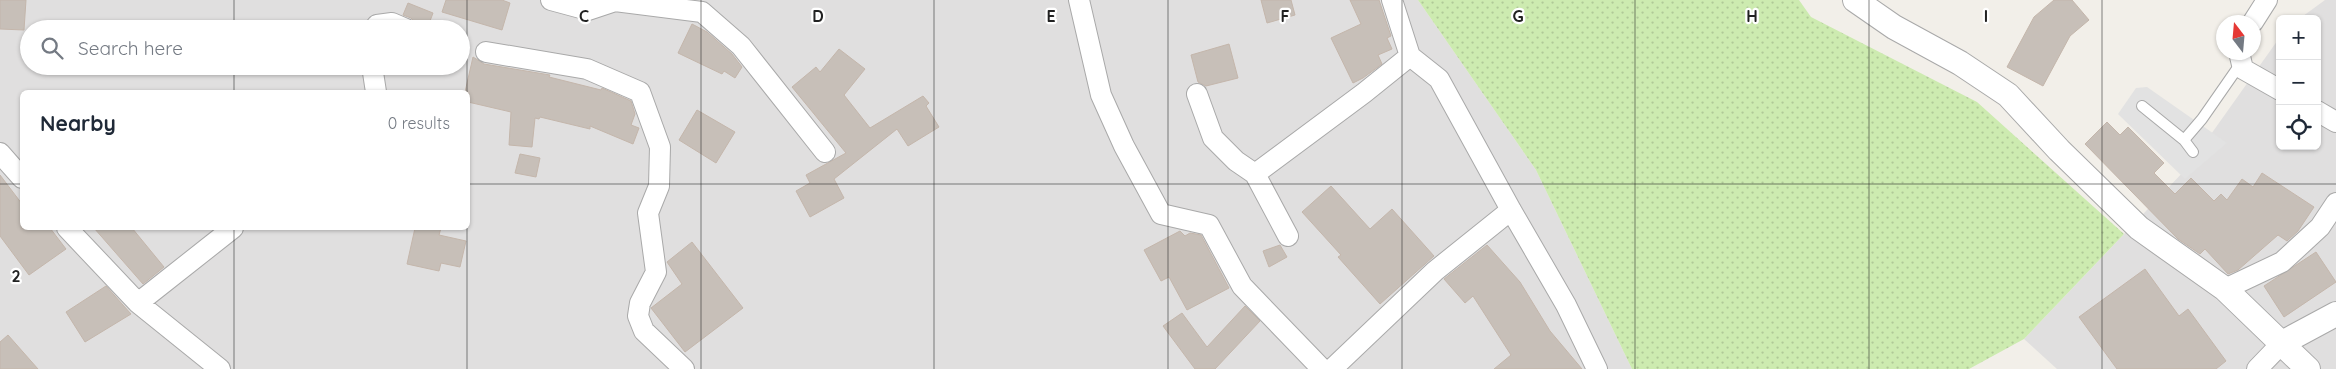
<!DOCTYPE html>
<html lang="en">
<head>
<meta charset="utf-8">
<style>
  :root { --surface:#fff; --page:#f6f6f7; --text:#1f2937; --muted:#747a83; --line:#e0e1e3 }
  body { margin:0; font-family:Quicksand,sans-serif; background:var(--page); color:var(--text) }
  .controls { position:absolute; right:15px; top:15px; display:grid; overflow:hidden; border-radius:8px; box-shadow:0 1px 4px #0004 }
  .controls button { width:45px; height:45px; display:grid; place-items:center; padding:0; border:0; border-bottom:1px solid var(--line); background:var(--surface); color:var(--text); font:25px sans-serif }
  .compass { position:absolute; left:2216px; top:15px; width:45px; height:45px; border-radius:50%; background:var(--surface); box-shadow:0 1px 4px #0004; rotate:344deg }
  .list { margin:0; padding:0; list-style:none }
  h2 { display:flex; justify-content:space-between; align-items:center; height:65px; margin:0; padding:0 20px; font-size:21px }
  h2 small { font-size:16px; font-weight:400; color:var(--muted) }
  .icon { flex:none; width:28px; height:28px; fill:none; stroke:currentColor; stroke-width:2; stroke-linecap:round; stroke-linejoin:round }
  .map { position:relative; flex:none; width:2336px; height:369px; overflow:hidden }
  .search { position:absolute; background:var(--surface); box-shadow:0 1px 4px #0004; left:20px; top:20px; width:450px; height:55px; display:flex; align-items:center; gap:12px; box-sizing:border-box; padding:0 18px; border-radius:28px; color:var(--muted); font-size:19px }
  .panel { position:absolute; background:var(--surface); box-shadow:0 1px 4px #0004; left:20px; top:90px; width:450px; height:140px; border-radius:8px }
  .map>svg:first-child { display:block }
  .residential { fill:#e0dfdf; fill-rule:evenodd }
  .grass { fill:url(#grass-dots) }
  .parking { fill:#e2e2e2 }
  .building { fill:#c7bfb8; stroke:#c4b6ab }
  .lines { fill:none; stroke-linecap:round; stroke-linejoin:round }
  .service-casing { stroke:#a9a9a9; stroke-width:12 }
  .minor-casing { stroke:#a9a9a9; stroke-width:22 }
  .tertiary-casing { stroke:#a9a9a9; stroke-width:26 }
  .service { stroke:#fff; stroke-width:10 }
  .minor { stroke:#fff; stroke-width:20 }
  .tertiary { stroke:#fff; stroke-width:24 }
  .grid { fill:none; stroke:#222; stroke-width:1; stroke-opacity:0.55 }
  .grid-label { font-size:16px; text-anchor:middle; font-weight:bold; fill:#222; stroke:#fff; stroke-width:4.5; stroke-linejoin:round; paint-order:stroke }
</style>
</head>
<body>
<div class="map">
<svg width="2336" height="369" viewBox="0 0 2336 369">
  <defs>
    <pattern id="grass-dots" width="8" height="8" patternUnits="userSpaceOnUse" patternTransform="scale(1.25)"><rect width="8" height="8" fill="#cdebb0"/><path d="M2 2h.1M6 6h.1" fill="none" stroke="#b0c997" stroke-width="1.8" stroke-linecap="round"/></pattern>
  </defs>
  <rect width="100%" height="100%" fill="#f2efe9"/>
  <path class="residential" d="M0,0H1418L1536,170L1632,369H0ZM29,29H461V66H29ZM22,92H468V228H22Z
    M2325,0H2336V369H2057L2024,339L2187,168L2280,37V146H2317V19H2299Z"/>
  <path class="grass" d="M1418,0H1799L1811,17L1977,102L2124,234L2024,339L1969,369H1632L1536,170Z"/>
  <path class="parking" d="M2147,87L2227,143L2185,179L2118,114L2136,88Z"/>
  <path class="building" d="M0,0H26L24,30L0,29Z
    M446,0H502L510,3L502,30L442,12Z
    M1261,0H1291L1295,15L1267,23Z
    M1350,0H1379L1391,36L1387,38L1392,49L1378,55L1382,64L1363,78L1353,83L1331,38L1361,24Z
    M2054,0H2072L2089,20L2070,36L2043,86L2007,67L2034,17Z
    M408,3L433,13L427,29L417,25L411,18L403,15Z
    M692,24L707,32L732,54L742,67L735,78L724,71L722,74L678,53Z
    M1229,44L1238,78L1206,86L1198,82L1191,55Z
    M839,49L865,69L844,95L870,128L923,96L929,103L926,106L939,127L908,146L897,129L834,179L844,198L810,217L796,191L810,183L806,175L846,153L792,87L816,67L820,72Z
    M473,57L484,64L550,75L549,77L601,90L602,88L631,101L635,114L631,125L639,128L633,144L590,126V129L540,117L539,119L535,118L532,147L509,145L511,112L468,102V92H465Z
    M697,110L735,132L716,163L679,140Z
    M2107,122L2120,135L2128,127L2164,163L2154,173L2175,194L2191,178L2214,201L2221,194L2227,200L2242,179L2253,187L2262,173L2314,207L2298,231L2287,241L2278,235L2238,270L2228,274L2205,249L2200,254L2178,239L2085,144Z
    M520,154L540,158L536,177L515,173Z
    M0,175L22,204V228H50L66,249L29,275L0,236Z
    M1331,186L1370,229L1392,209L1434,256L1380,304L1338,257L1341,255L1302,212Z
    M94,228H132L164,267L143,284Z
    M415,228H441L439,235L466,241L460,267L441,263L439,271L407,264Z
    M1180,231L1185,236L1190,233L1201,235L1229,288L1187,310L1169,277L1161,281L1144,250Z
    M692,242L743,308L685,352L651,308L682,284L667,262Z
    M1280,245L1287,257L1269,267L1263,251Z
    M1487,245L1520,282L1550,331L1582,369H1494L1511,355L1473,296L1465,303L1444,279Z
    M2316,252L2336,282L2284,317L2264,286Z
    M2145,269L2179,316L2188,309L2226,361L2216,369H2117L2079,317Z
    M106,286L131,314L85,342L66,312Z
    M1245,306L1260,321L1215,369H1195L1163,326L1182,313L1207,347Z
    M8,335L38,369H0V342Z"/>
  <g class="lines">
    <defs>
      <path id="service" d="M2142,106L2184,140L2193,152
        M2184,140L2202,119L2241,63"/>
      <path id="minor" d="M551,0L588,10L615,1L702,12L741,46L825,152
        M1079,0L1101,95L1124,146L1161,214L1209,225L1242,286L1322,369
        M1392,0L1410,56L1439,79L1511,210L1566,305L1597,369
        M2253,22L2267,0
        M374,29L377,25L392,23L406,29
        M486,52L587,69L640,92L660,147L659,186L648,213L656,272L640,303L638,316L644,331L684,369
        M2239,52L2243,69L2280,90
        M372,66L376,92
        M1197,94L1213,138L1236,161L1255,174L1288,236
        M2317,111L2336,122
        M0,153L22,178
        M1255,174L1364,93L1410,56
        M67,228L138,303L220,369
        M2225,289L2282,262L2320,227L2336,203
        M138,303L233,228
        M1332,369L1435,271L1511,210
        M2257,369L2282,343"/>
      <path id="tertiary" d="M1855,0L1894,27L1960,63L2008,95L2059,150L2139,228L2225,289L2308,369
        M2282,343L2336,314"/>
    </defs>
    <use href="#service" class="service-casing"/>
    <use href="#minor" class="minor-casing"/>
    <use href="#tertiary" class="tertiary-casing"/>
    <use href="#service" class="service"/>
    <use href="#minor" class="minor"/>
    <use href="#tertiary" class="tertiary"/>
  </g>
  <path class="grid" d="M234,0V29M467,0V92M701,0V369M934,0V369M1168,0V369M1402,0V369M1635,0V369M1869,0V369M2102,0V369M234,66V92M0,184H22M468,184H2336M234,228V369M467,228V369"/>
  <g class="grid-label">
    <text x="584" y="22">C</text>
    <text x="818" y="22">D</text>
    <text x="1051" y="22">E</text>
    <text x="1285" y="22">F</text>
    <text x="1518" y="22">G</text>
    <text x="1752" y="22">H</text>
    <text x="1986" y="22">I</text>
    <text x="16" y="282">2</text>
  </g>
</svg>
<div class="controls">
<button>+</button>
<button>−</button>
<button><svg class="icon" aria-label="locate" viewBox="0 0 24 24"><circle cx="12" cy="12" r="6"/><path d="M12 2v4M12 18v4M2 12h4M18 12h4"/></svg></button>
</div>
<svg class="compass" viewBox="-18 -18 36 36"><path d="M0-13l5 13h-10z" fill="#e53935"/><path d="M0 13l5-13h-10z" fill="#747a83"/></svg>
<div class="search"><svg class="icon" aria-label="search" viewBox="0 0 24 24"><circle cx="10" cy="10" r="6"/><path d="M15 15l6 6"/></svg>Search here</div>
<section class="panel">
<h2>Nearby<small>0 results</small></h2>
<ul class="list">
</ul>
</section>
</div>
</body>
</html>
